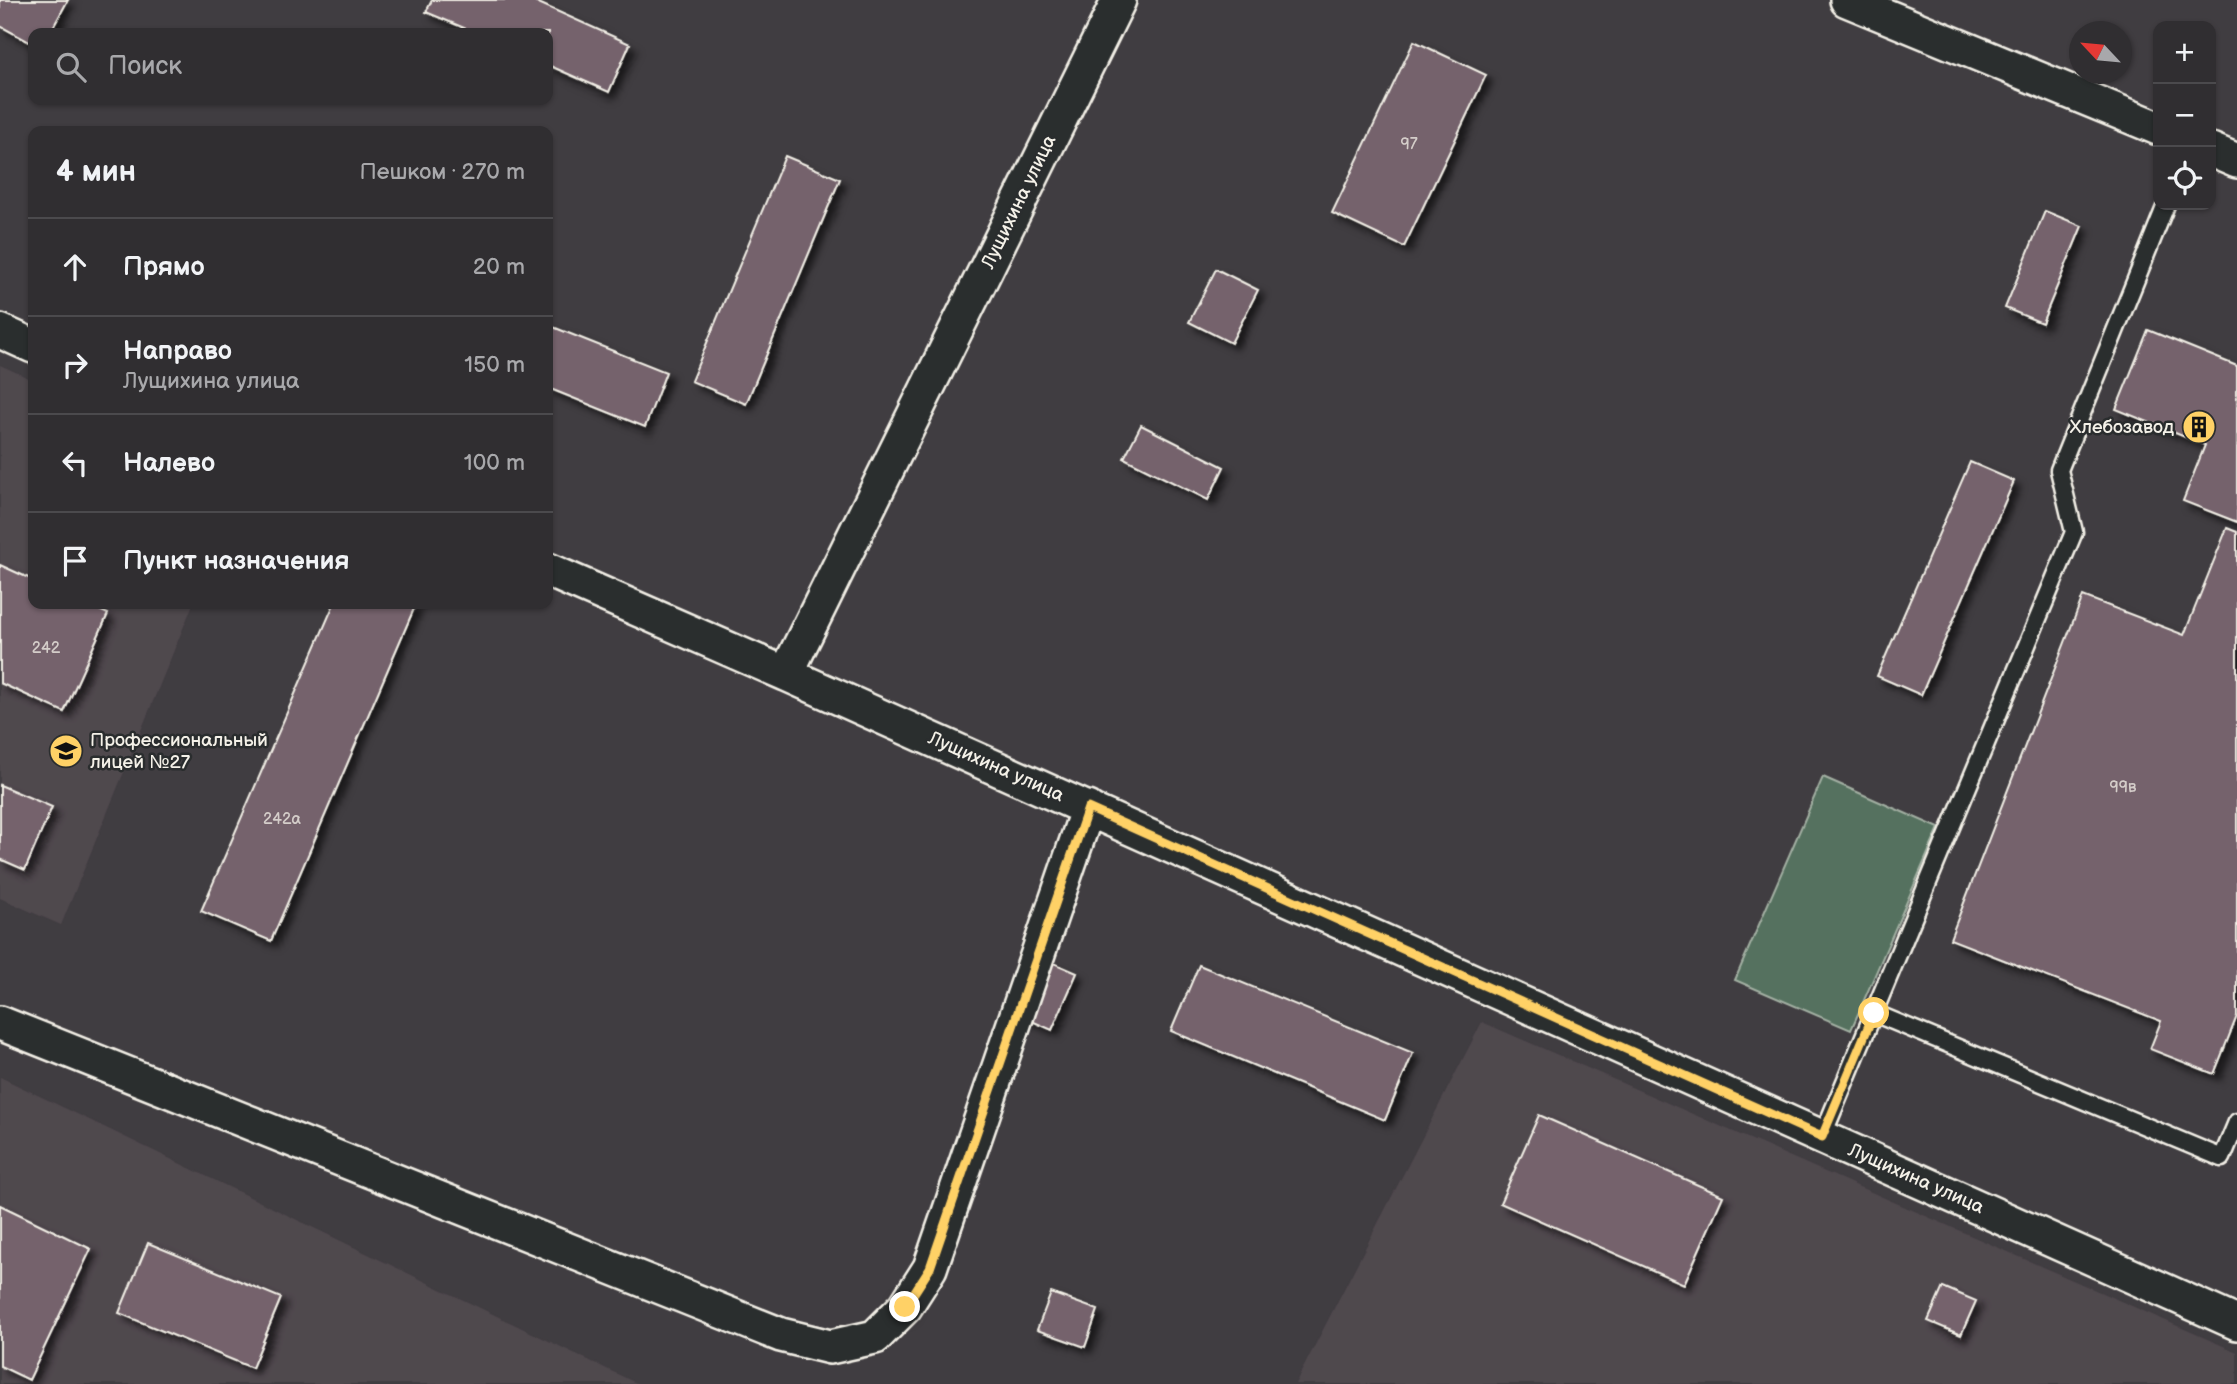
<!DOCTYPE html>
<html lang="ru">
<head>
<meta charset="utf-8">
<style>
  :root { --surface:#302e31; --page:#383639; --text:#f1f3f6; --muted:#a8a8ab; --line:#4b4a4d }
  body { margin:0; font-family:"Balsamiq Sans",sans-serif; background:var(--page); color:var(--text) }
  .controls { position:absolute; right:21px; top:21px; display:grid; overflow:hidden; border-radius:14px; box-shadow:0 2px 5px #0004 }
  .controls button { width:63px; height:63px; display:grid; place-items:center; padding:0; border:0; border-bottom:2px solid var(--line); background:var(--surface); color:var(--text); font:35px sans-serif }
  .compass { position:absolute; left:2069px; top:21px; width:63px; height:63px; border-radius:50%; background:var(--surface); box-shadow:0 2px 5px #0004; rotate:296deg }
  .stop { position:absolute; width:21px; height:21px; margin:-16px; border:5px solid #ffd166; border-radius:50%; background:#fff }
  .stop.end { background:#ffd166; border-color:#fff; box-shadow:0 2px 7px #0008 }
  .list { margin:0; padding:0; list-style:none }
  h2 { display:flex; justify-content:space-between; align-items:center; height:91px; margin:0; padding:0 28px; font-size:30px }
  h2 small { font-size:23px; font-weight:400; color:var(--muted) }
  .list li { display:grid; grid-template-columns:46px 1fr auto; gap:21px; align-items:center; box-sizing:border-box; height:98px; padding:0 28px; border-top:2px solid var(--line) }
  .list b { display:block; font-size:26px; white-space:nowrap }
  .list p { margin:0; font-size:23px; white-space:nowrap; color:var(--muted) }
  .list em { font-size:23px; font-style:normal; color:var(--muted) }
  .icon { flex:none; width:38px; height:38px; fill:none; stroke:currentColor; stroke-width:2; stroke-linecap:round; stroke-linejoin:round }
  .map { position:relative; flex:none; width:2237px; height:1384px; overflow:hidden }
  .search { position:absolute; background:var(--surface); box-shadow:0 2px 5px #0004; left:28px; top:28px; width:525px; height:77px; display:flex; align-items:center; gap:18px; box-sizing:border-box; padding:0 24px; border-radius:14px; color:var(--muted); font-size:26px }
  .panel { position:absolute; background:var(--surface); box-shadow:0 2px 5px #0004; left:28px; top:126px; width:525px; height:483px; border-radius:14px }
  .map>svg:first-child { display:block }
  .built { fill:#50484e }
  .green { fill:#55715f; stroke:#a4b1a4; stroke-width:2 }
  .building { fill:#74626c; stroke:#f4f1e8; stroke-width:2; filter:url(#shadow) }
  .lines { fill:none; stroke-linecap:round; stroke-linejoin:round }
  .lane-casing { stroke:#f4f1e8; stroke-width:21 }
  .street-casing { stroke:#f4f1e8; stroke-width:38 }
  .lane { stroke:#2a2d2e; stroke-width:16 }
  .street { stroke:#2a2d2e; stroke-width:33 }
  .route { stroke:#ffd166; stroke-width:9 }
  .labels { text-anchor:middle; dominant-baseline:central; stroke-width:5; stroke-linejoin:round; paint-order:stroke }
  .number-label { font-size:16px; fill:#d4cdc9 }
  .street-label { font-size:19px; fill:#f4f1e8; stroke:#2a2d2e }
  .poi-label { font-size:19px; fill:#f4f1e8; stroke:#2a2d2e; text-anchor:end }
</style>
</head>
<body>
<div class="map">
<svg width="2237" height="1384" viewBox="0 0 2237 1384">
  <defs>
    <filter id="shadow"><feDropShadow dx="6" dy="6" stdDeviation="3.5" flood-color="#0009"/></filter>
  </defs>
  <rect width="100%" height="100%" fill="#403d41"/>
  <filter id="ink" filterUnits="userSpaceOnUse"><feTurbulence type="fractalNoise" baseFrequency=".0143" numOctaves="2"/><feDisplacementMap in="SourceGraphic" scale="14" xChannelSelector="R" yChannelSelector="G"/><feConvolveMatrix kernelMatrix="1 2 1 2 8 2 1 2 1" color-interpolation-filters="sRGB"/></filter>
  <g filter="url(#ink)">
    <path class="built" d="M0,365L33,380V604H193L61,925L0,898Z
      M1482,1022L2237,1352V1384H1295Z
      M0,1077L638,1384H0Z"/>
    <path class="green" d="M1823,777L1939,828L1851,1030L1735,980Z"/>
    <path class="building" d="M0,0H68L50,33H33V44L0,26Z
      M432,0H532L630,44L609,92L548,65V33H476L426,12Z
      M1414,41L1486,75L1404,247L1332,213Z
      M785,156L840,179L746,404L691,381Z
      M2045,211L2082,226L2042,323L2005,308Z
      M1216,269L1258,290L1231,343L1189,322Z
      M548,325L666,372L645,427L548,388Z
      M2148,330L2237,366V522L2183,501L2205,445L2116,409Z
      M1141,425L1224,467L1208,500L1124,458Z
      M1970,462L2014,481L1921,695L1877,676Z
      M2227,528L2237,532V1016L2214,1074L2150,1049L2161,1021L1950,939L2083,596L2184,635Z
      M0,565L33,580V604H86L108,614L64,712L0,683Z
      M334,604H416L271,941L201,911Z
      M0,785L52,807L25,870L0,859Z
      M1049,961L1077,973L1052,1030L1025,1018Z
      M1199,965L1413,1053L1385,1120L1171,1031Z
      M1539,1115L1723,1196L1684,1284L1500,1203Z
      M0,1205L91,1249L29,1380L0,1366Z
      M148,1243L281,1298L252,1368L119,1313Z
      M1943,1287L1976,1301L1961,1335L1928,1321Z
      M1051,1293L1098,1310L1085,1347L1037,1330Z"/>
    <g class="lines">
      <defs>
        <path id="lane" d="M1874,1013L2222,1158L2237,1122
          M1822,1137L2074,532L2059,470L2166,205"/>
        <path id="street" d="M1119,0L786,674L2237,1323
          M1847,0L2158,128
          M2211,150L2237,161
          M0,331L33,346
          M548,570L786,674
          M0,1023L781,1335L830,1347L875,1337L905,1307L930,1268L1088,808"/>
      </defs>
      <use href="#lane" class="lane-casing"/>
      <use href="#street" class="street-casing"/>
      <use href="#lane" class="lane"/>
      <use href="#street" class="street"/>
    </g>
  </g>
  <g class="lines" filter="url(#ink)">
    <path class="route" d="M905,1307L930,1268L1088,808L1822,1137L1874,1013"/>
  </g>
  <defs>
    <symbol id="building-disc" viewBox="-11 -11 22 22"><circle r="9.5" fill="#ffd166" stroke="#2a2d2e"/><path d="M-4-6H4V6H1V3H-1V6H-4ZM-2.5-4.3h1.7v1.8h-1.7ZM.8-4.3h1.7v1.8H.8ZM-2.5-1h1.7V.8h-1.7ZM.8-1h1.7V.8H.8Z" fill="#111"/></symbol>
    <symbol id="university-disc" viewBox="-11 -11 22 22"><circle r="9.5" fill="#ffd166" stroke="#2a2d2e"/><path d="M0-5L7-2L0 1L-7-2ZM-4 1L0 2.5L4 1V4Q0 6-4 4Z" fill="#111"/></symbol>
  </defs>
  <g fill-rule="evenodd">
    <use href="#building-disc" x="2180" y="408" width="38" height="38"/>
    <use href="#university-disc" x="47" y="732" width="38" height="38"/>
  </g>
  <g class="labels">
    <g class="number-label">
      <text x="1409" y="144">97</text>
      <text x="46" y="648">242</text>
      <text x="2123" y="787">99в</text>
      <text x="282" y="819">242а</text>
    </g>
    <g class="street-label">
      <text transform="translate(1019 202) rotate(-64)">Лущихина улица</text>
      <text transform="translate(996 767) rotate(24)">Лущихина улица</text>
      <text transform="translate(1916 1179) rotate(24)">Лущихина улица</text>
    </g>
    <g class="poi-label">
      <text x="2174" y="427">Хлебозавод</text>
      <text x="90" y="740" text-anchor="start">Профессиональный<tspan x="90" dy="22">лицей №27</tspan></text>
    </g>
  </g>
</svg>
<div class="controls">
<button>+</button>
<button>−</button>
<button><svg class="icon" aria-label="locate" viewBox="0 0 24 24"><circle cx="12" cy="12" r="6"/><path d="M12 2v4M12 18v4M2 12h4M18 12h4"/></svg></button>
</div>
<svg class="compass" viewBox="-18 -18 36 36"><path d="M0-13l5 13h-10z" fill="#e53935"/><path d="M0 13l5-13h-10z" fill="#a8a8ab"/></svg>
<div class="stop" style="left:1874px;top:1013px"></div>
<div class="stop end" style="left:905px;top:1307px"></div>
<div class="search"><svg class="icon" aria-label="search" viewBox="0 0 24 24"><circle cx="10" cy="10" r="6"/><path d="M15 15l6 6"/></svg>Поиск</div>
<section class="panel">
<h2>4 мин<small>Пешком · 270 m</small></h2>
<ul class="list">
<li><svg class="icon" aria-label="ahead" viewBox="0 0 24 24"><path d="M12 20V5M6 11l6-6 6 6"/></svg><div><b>Прямо</b></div><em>20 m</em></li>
<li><svg class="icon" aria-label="right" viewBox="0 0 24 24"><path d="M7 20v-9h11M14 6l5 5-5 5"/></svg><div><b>Направо</b><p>Лущихина улица</p></div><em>150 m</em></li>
<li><svg class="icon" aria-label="left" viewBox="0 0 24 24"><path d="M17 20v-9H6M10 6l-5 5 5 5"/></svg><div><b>Налево</b></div><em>100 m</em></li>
<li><svg class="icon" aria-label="arrive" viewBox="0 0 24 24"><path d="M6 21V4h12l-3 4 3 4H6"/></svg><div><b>Пункт назначения</b></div></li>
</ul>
</section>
</div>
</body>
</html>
